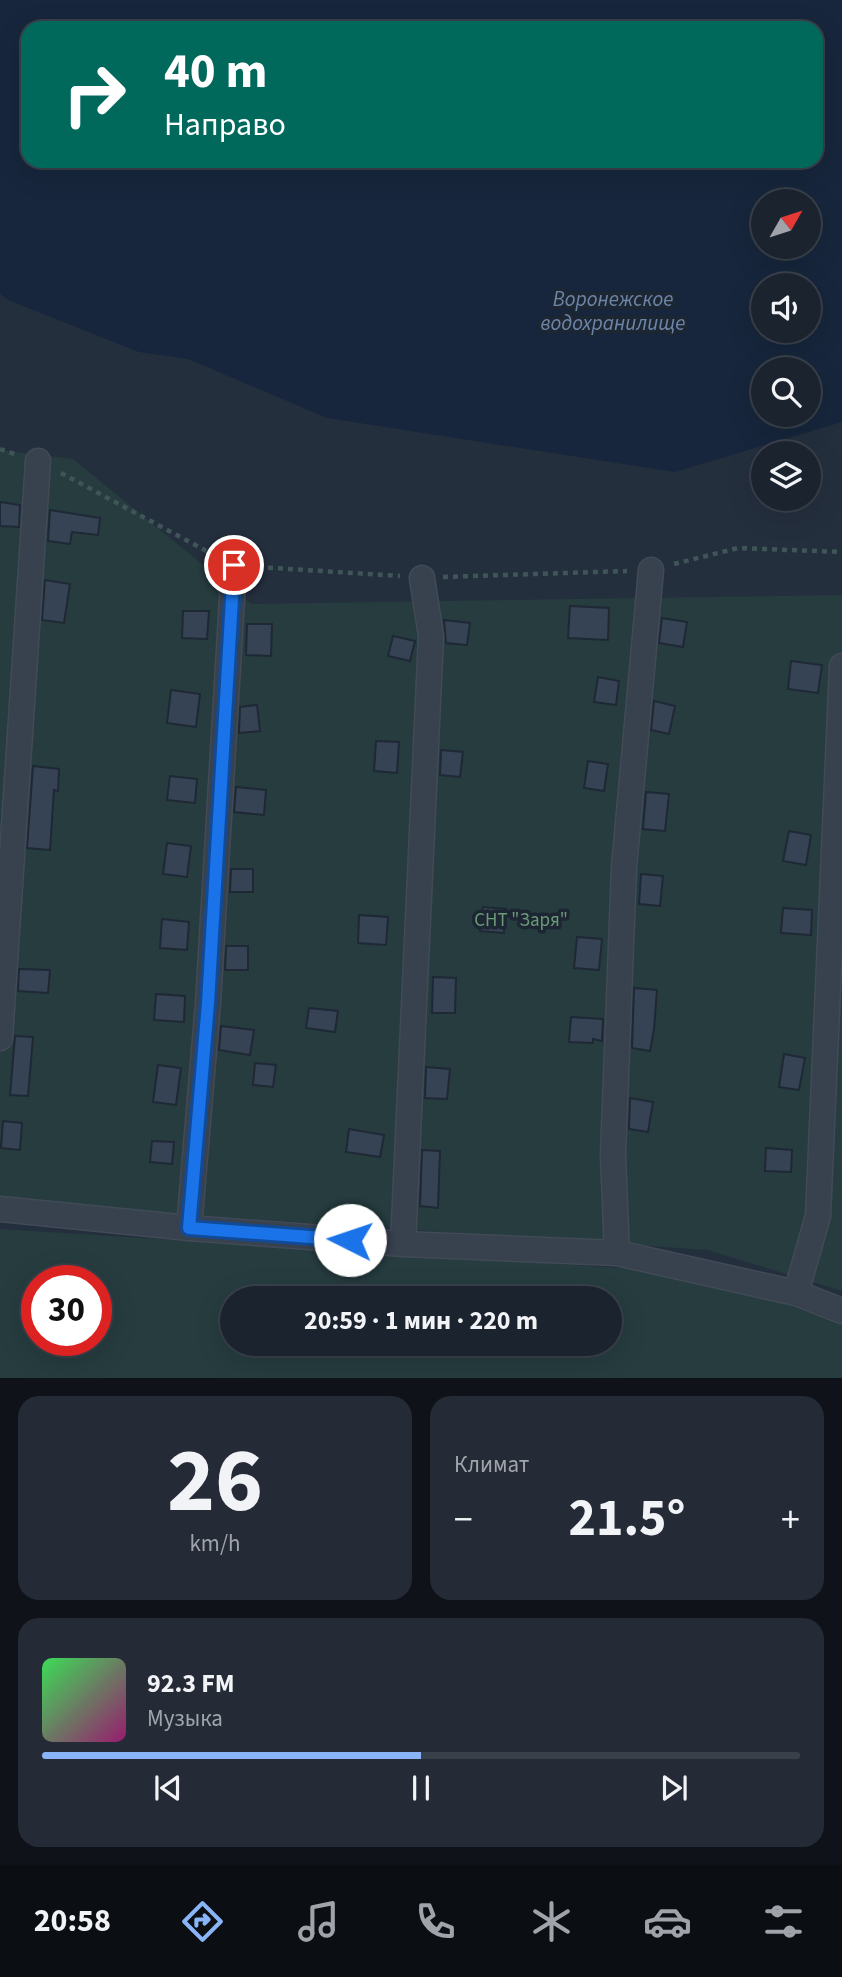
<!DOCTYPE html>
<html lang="ru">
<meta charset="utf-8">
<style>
body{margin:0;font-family:"Source Sans 3",sans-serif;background:#242b36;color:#f1f3f6;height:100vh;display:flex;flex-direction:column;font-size:26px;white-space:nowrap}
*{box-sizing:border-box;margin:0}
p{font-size:23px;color:#a0a4aa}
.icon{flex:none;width:38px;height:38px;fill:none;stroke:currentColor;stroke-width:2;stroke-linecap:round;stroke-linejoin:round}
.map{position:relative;height:1378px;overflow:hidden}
.details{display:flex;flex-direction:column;gap:18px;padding:18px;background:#0f1319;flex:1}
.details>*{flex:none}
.hud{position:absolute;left:21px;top:21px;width:802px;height:147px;border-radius:21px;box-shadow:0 7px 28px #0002,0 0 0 2px #39404a;background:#00695c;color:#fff;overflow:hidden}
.needle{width:46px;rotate:51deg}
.controls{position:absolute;left:751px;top:189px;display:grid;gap:14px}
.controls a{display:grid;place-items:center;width:70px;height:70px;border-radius:50%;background:#1b232e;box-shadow:0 7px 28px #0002,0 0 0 2px #39404a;font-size:35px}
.speed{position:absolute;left:21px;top:1265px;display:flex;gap:14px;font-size:35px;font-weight:700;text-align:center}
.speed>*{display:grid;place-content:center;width:91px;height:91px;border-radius:50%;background:#1b232e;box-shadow:0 7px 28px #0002,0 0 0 2px #39404a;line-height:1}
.speed .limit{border:10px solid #d22;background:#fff;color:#111}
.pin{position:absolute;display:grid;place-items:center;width:60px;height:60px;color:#fff;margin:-30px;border:4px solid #fff;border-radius:50%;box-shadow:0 2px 7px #0007}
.me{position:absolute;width:77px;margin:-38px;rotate:274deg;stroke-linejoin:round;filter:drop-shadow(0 0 5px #0008)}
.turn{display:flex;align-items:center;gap:24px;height:147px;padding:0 28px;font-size:32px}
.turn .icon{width:91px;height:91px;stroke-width:2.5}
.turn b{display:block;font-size:49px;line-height:60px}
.big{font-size:52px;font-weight:700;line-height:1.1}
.details .widget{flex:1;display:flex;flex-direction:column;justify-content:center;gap:10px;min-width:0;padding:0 24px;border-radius:21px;background:#242b36}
.details .dial{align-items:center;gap:0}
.dial b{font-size:91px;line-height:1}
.song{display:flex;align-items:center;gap:21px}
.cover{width:84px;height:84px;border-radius:10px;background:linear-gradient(135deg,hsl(130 70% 55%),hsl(320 70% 35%))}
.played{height:7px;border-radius:4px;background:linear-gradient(90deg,#8ab4f8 50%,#39404a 50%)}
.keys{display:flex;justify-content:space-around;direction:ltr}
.heat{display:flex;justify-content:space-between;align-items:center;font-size:38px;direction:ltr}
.details .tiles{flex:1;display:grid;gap:18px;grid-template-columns:1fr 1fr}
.widget:last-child{grid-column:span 2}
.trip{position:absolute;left:220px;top:1286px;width:402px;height:70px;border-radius:35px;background:#1b232e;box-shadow:0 7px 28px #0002,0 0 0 2px #39404a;font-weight:700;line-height:70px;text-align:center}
.menu{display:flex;height:112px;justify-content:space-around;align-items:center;background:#0b0e12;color:#a0a4aa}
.menu .icon{width:49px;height:49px}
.menu .selected{color:#8ab4f8}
.menu b{font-size:32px;color:#f1f3f6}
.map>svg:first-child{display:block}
.green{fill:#263c3f;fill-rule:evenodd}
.water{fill:#17263c;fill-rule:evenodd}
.building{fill:#364354;stroke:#1f2835;stroke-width:2}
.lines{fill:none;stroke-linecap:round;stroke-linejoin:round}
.minor-casing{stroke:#414a57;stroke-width:27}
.path{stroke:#3f5557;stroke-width:4.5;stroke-dasharray:5 5;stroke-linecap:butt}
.minor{stroke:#38414e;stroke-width:24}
.route-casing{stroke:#114b97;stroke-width:18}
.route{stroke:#1a73e8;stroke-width:12}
.labels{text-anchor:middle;stroke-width:7;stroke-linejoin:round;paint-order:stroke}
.park-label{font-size:19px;fill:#6b9a76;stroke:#1d2633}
.water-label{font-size:21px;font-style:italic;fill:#6d86a8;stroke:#1d2633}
</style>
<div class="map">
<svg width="842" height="1379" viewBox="0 0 842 1379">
<rect width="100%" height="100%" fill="#242f3e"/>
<g class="green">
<path d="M0 450 73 459 251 604 842 595V1291L708 1250 0 1202Z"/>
<path d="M0 1229 701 1273 842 1324V1378H0ZM37 1281H96V1340H37ZM233 1298H611V1344H233Z"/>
</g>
<path class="water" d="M0 0H842V422L675 472 327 418 188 359 139 352 8 300 0 294ZM28 28H816V161H28ZM763 201H808V247H763ZM763 285H808V331H763ZM763 369H808V415H763Z"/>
<g class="building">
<path d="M0 502 20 505 19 527 0 526Z"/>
<path d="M50 510 100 518 98 535 72 532 70 544 48 541Z"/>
<path d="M45 580 70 584 64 623 42 620Z"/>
<path d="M570 606 609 608 608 640 568 638Z"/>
<path d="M183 611H209L207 639 182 638Z"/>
<path d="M662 618 687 622 683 647 659 643Z"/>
<path d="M444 620 470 623 467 645 446 643Z"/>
<path d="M247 624H272L271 656 246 655Z"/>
<path d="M393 636 415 641 410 661 388 656Z"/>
<path d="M791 661 822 665 818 693 788 689Z"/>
<path d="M598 677 619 681 616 705 594 702Z"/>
<path d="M171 690 200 694 196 727 167 723Z"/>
<path d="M654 701 675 706 669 734 651 730Z"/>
<path d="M257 705 260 731 239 733 240 707Z"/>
<path d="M376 741 399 742 397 773 374 771Z"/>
<path d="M441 750 463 752 460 777 440 775Z"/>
<path d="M588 761 608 764 604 791 584 788Z"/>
<path d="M33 766 59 769 58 791 54 790 50 850 27 848Z"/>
<path d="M170 776 197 779 195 803 167 800Z"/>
<path d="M236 787 266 790 264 815 234 812Z"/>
<path d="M646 792 669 794 665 831 643 829Z"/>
<path d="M789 831 811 835 806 865 783 861Z"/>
<path d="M167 843 191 846 187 877 163 874Z"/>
<path d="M231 869H253V892H230Z"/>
<path d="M641 874 663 876 660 906 639 904Z"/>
<path d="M483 907 506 909 504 933 480 931Z"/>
<path d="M783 908 812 910 811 935 781 933Z"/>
<path d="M359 915 388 917 386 945 358 943Z"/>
<path d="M162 919 189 922 187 950 160 948Z"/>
<path d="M577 937 602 939 599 970 574 968Z"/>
<path d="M226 946H248V970H225Z"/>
<path d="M19 969 50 970 48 993 18 991Z"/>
<path d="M433 977 456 978 455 1013H432Z"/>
<path d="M634 988 657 990 654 1029 650 1051 632 1048Z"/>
<path d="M156 994 185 996 184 1022 154 1020Z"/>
<path d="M309 1008 338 1011 335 1032 306 1028Z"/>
<path d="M571 1017 603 1019 602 1041 593 1039V1043L569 1042Z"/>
<path d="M221 1026 254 1030 250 1055 219 1050Z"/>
<path d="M15 1036 33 1037 28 1096 10 1095Z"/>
<path d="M784 1054 805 1058 799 1090 779 1087Z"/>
<path d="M255 1063 276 1065 273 1087 253 1085Z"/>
<path d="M158 1065 181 1068 176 1105 153 1102Z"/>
<path d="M426 1067 450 1069 447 1099 425 1098Z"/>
<path d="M630 1098 653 1102 648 1132 629 1129Z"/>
<path d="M3 1121 22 1123 20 1150 1 1148Z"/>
<path d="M349 1129 384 1135 380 1157 346 1152Z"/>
<path d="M152 1141 174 1142 172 1164 150 1162Z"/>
<path d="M766 1148 792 1150 791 1172 765 1171Z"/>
<path d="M422 1150 440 1151 438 1208 420 1206Z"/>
</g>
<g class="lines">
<defs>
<g id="minor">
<path d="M0 1038 38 461"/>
<path d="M0 1209 189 1228 403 1244 617 1253 796 1293 842 1311"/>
<path d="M189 1228 208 1003 234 565"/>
<path d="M403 1244 431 636 422 578"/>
<path d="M617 1253 613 1155 624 867 651 570"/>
<path d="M796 1293 818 1216 842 666"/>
</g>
</defs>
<use href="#minor" class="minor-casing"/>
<g class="path">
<path d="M0 449 17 455"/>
<path d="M61 473 214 555"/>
<path d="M674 564 738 548 842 552"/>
<path d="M258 567 400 576"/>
<path d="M443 577 627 571"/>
</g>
<use href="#minor" class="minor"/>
</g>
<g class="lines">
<defs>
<path id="route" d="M234 565 208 1003 189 1228 350 1240"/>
</defs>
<use href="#route" class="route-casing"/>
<use href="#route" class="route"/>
</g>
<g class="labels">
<g class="park-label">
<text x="521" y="926">СНТ "Заря"</text>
</g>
<g class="water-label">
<text x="613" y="306">Воронежское<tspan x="613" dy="24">водохранилище</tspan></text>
</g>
</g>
</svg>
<div class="controls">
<a><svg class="needle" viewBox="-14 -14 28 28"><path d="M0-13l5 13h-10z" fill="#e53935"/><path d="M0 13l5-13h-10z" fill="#a0a4aa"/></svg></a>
<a><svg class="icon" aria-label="sound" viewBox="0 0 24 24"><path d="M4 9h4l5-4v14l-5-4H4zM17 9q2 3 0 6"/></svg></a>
<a><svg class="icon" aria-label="search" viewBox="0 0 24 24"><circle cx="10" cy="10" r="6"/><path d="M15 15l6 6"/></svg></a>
<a><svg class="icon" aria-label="layers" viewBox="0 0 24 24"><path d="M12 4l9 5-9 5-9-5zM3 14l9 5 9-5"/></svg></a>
</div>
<div class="speed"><div class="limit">30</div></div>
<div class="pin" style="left:234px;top:565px;background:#d93025"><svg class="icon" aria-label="arrive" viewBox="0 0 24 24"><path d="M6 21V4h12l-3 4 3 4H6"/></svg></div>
<svg class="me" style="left:350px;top:1240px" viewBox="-20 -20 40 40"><circle r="19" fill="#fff"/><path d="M0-13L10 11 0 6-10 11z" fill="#1a73e8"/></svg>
<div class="trip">20:59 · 1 мин · 220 m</div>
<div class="hud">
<div class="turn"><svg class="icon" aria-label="right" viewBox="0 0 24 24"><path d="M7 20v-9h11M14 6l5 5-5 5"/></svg><div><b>40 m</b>Направо</div></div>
</div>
</div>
<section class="details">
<div class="tiles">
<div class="widget dial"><b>26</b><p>km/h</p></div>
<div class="widget"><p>Климат</p>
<div class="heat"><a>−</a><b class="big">21.5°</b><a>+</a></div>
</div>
<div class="widget">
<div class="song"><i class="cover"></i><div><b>92.3 FM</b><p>Музыка</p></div></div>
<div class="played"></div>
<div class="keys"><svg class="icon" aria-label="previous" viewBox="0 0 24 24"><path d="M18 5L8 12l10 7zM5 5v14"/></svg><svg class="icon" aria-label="pause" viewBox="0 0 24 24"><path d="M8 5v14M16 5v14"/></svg><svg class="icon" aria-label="next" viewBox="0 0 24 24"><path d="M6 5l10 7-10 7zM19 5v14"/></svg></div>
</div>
</div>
</section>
<nav class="menu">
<b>20:58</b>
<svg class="icon selected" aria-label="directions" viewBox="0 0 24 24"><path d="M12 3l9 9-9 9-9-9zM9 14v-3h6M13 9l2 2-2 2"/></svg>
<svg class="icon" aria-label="music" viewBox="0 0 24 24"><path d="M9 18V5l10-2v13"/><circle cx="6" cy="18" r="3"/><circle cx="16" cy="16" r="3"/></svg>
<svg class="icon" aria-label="phone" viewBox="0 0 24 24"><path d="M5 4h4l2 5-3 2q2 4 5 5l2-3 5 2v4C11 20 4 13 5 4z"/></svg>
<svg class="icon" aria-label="climate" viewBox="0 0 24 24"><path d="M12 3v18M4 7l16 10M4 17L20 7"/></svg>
<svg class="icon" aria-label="car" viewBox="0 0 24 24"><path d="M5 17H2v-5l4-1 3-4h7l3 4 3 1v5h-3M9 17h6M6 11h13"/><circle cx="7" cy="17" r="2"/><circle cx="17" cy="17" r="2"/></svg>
<svg class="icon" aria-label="filters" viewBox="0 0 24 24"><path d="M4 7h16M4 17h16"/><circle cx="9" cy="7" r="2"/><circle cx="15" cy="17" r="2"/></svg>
</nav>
